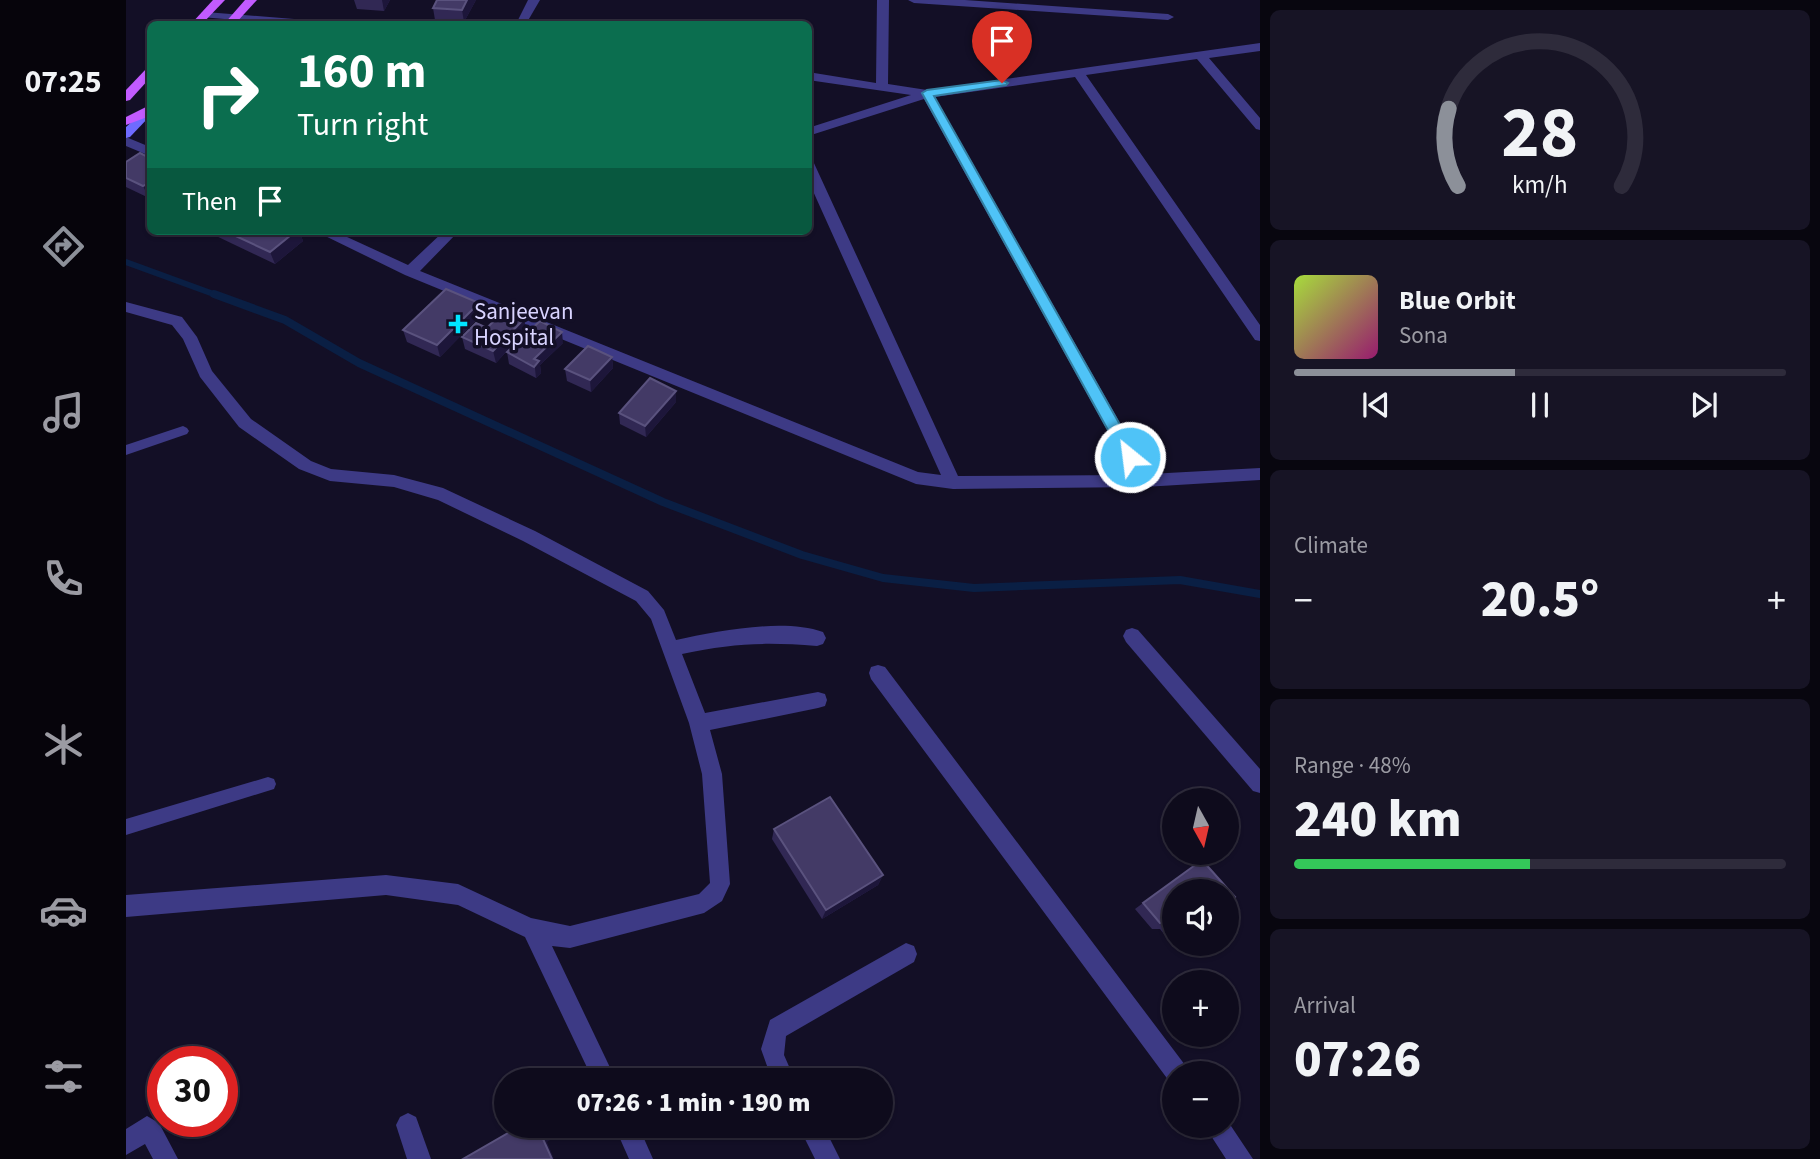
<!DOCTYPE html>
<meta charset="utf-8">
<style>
body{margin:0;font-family:"Source Sans 3",sans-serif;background:#171425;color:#f1f3f6;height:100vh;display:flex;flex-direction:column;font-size:26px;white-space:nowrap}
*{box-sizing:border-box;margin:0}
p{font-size:23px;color:#9b9ba3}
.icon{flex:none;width:38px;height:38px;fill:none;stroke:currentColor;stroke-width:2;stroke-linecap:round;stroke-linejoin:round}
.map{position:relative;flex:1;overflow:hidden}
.details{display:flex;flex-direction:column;gap:10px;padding:10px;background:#08060f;width:560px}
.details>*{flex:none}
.top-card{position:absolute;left:21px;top:21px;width:665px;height:214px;border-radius:10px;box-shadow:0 2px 5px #0004,0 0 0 2px #2e2b3b;background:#0b6e4f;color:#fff;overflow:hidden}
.needle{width:46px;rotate:172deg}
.controls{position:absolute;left:1036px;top:788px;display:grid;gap:14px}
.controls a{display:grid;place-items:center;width:77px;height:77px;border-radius:50%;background:#0e0b1c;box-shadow:0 2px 5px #0004,0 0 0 2px #2e2b3b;font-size:35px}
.speed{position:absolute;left:21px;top:1046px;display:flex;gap:14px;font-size:35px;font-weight:700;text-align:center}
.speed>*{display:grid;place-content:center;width:91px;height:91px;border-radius:50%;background:#0e0b1c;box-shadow:0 2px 5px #0004,0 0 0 2px #2e2b3b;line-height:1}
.speed .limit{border:10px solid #d22;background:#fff;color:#111}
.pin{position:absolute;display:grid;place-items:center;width:60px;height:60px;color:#fff;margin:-72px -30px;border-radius:50% 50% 50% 0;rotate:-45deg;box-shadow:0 0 7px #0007}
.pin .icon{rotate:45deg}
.me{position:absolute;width:77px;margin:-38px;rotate:331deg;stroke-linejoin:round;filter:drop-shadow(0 0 5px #0008)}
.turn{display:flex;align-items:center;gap:24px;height:147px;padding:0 35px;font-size:32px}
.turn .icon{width:91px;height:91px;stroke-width:2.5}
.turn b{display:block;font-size:49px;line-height:60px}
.then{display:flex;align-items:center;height:66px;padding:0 35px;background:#0003;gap:14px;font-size:26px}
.big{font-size:52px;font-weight:800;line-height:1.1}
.details .tile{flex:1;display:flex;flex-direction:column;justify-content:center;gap:10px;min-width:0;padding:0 24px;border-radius:10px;background:#171425}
.details .dial{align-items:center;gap:0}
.dial svg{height:182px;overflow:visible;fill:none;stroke:#2e2b3b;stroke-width:7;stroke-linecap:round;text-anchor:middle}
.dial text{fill:#f1f3f6;stroke:none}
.song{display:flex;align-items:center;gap:21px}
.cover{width:84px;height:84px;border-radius:10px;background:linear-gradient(135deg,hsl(80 70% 55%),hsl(320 70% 35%))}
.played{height:7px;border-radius:4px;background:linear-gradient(90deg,#8c9099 45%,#2e2b3b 45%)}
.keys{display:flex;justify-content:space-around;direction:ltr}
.heat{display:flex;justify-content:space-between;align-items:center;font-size:38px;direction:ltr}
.charge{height:10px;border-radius:5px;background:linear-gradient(90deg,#34c759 48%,#2e2b3b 0)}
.trip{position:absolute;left:368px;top:1068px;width:399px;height:70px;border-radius:35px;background:#0e0b1c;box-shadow:0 2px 5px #0004,0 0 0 2px #2e2b3b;font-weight:800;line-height:70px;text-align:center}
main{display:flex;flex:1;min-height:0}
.dock{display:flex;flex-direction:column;width:126px;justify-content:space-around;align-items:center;background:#06040b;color:#9b9ba3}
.dock .icon{width:49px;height:49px}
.dock .active{color:#8c9099}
.dock b{font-size:32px;color:#f1f3f6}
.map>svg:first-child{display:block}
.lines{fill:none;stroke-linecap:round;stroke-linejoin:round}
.stream-far1{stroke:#0a1f44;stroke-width:6}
.stream{stroke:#0a1f44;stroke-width:8}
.lane{fill:#3d3a85;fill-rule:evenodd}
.street{fill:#3d3a85;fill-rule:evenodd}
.secondary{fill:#6f6bff;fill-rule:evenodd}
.primary{fill:#c25bff;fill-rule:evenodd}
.wall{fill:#312854}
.shaded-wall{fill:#1d163a}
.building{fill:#433a66;stroke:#5a527e;stroke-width:2}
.route{fill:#4fc3f7;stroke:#337fa1;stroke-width:2}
.poi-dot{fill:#00e5ff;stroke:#130f26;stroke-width:2.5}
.labels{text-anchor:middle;stroke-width:7;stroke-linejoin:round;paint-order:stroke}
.poi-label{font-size:23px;fill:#d9d4ff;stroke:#130f26;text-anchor:start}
</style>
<main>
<nav class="dock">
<b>07:25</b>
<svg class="icon active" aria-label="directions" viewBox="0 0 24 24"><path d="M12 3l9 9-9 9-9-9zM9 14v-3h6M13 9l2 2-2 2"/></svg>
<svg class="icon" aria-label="music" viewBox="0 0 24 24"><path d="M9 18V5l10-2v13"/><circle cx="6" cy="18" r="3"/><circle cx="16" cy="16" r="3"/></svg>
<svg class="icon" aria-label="phone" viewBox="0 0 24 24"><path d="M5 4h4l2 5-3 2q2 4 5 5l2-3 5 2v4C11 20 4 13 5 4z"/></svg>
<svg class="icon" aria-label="climate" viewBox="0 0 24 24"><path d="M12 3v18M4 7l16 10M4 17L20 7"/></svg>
<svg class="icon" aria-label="car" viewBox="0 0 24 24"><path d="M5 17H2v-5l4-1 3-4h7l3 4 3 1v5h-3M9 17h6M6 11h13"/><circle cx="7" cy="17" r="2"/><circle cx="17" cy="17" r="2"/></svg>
<svg class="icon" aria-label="filters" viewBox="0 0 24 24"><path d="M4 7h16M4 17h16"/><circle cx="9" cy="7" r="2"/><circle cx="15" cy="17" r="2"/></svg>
</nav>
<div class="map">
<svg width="1134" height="1159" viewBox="0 0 1134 1159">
<rect width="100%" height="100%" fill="#130f26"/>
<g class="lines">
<path class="stream-far1" d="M0 262 93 296"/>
<path class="stream" d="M88 294 159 320 233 363 537 502 676 555 757 578 848 588 1054 580 1134 594"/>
<g class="lane">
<path d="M57 426 61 428 63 431 61 434 0 455V445Z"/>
<path d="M142 777 148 779 150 784 148 789 0 835V819Z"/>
</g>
<g class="street">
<path d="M402 0H414L400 24H390Z"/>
<path d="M751 0H763L762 84 801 90 1134 43V51L1083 58 1134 118V130L1130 129 1071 59 960 75 1134 325V341L1129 340 949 77 809 97 1023 474 1134 468V480L1018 487 827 489 790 484 279 275 189 231H208L282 265 318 231H333L294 271 792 472 815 475 682 180V160L687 161 832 476 1006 475 798 99 682 136V128L785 95 682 80V72L750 83Z"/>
<path d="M782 0H839L1042 14 1048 17 1042 20 788 3Z"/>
<path d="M79 12 193 21 199 24H156L75 17V13Z"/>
<path d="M0 137 24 147V156L0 146Z"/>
<path d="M0 302 56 317 71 337 86 371 125 419 185 461 205 469 268 475 317 488 409 531 522 591 538 610 550 640C592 631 657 618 697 632L700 638 697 644 691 646C640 642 606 643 556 654L579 713 692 692 699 694 701 700 699 706 692 708 584 730 596 774 604 884 596 901 578 913 444 948 426 946 490 1080H467L399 937 332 905 260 895 0 917V895L260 875 332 884 405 918 444 926 573 894 584 883 576 774 563 723 525 619 510 601 397 541 312 500 268 487 204 481 173 469 113 427 74 377 57 339 46 325 0 312Z"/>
<path d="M1006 628 1012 630 1134 769V793L1127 791 1000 642 997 636 1000 630Z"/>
<path d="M752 665 759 667 1059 1065 1062 1073H1048V1083L1043 1081 745 679 743 673 745 667Z"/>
<path d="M780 943 788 946 791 954 788 962 660 1036 658 1055 669 1080H646L635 1049 644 1020Z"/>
<path d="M282 1113 290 1117 305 1159H281L270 1125 274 1117Z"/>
<path d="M21 1116 33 1123 52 1159H27L19 1144 0 1155V1129Z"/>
<path d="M1101 1120 1127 1159H1100L1078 1125H1101Z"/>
<path d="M488 1125H512L527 1159H503Z"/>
<path d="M672 1125H697L714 1159H689Z"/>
</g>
<path class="secondary" d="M20 109 24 110V116L4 137 0 138V127Z"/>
<g class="primary">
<path d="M87 0H99L76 24H65Z"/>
<path d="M119 0H131L109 24H98Z"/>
<path d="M20 69H24V78L4 100 0 101V90Z"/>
<path d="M24 105V116L0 125V117Z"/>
</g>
</g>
<g class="wall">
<path d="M228 0H264L258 11 231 9Z"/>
<path d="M350 0 338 22 309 20 307 8Z"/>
<path d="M24 158 23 198 0 187V162Z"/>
<path d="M84 231H173L177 241 149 264 86 234Z"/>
<path d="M353 303 355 315 314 357 281 342 277 330Z"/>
<path d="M398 319 400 330 370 363 339 349 336 337 361 328Z"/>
<path d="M437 343 414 365 415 373 410 378 383 364 381 352Z"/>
<path d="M486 357 487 368 465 392 441 381 439 369Z"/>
<path d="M550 402 520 437 494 424 493 413Z"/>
<path d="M648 829 757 875 752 885 696 919 646 839Z"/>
<path d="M1048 891V943L1046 944 1034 929H1026L1009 909 1017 903Z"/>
</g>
<g class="shaded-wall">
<path d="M256 0H264L258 11Z"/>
<path d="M341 0H350L338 22 336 10Z"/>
<path d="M24 182V198H23L17 186Z"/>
<path d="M170 231H173L177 241 149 264 144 252Z"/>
<path d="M353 303 355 315 314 357 311 345Z"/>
<path d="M398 319 400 330 370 363 367 351Z"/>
<path d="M436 332 437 343 414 365 415 373 410 378 408 359Z"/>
<path d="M486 357 487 368 465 392 464 380Z"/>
<path d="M550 391V402L520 437 519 426Z"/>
<path d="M757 875 752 885 696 919 700 910Z"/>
<path d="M419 1125H421L427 1138 421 1142 428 1159H426L417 1139Z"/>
</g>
<g class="building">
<path d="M311 0H341L336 10 307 8Z"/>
<path d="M14 153 24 158V182L17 186 0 178V162Z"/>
<path d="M99 231H170L144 252Z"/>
<path d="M320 289 353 303 311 345 277 330Z"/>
<path d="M378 310 398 319 367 351 336 337 350 323 361 328Z"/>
<path d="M414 321 436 332 408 359 413 361 408 367 381 352Z"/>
<path d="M462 346 486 357 464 380 439 369Z"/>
<path d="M524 378 550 391 519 426 493 413Z"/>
<path d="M704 797 757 875 700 910 648 829Z"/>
<path d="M1076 860 1109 897 1101 904V891H1048V931L1042 923H1034L1017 903Z"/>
<path d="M396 1125H419L423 1135 417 1139 426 1159H337Z"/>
</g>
<path class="route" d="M876 80 882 83 880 85 808 96 1010 453 1012 457 1010 461H999L796 93 801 90Z"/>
<path class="poi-dot" d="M328.5 313.5h7v7h7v7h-7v7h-7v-7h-7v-7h7z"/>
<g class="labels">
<g class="poi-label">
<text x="348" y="319">Sanjeevan<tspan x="348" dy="26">Hospital</tspan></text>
</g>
</g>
</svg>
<div class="controls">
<a><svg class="needle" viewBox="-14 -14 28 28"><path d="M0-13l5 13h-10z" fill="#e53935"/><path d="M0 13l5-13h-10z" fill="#9b9ba3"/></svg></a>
<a><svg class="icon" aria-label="sound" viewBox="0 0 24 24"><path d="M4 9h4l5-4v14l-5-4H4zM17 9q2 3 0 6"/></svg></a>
<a>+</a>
<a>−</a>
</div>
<div class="speed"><div class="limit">30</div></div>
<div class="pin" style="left:876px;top:83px;background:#d93025"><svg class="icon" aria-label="arrive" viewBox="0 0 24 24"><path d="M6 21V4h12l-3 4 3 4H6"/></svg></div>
<svg class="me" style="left:1004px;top:457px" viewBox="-20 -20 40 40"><circle r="17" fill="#4fc3f7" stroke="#fff" stroke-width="3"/><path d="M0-11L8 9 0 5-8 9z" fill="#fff"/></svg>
<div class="trip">07:26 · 1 min · 190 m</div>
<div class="top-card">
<div class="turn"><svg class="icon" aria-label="right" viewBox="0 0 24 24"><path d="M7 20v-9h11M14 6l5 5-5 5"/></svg><div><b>160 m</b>Turn right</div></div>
<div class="then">Then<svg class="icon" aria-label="arrive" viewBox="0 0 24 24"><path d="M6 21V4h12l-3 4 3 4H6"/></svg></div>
</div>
</div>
<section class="details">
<div class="tile dial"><svg viewBox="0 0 100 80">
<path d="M14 69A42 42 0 1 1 86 69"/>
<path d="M14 69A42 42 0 0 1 10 35" stroke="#8c9099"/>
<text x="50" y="56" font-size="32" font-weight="700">28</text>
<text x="50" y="72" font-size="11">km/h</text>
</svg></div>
<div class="tile">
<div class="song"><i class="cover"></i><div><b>Blue Orbit</b><p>Sona</p></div></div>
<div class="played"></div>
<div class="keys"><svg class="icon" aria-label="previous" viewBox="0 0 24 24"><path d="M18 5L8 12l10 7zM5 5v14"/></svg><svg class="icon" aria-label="pause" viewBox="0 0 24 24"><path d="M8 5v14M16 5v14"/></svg><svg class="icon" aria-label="next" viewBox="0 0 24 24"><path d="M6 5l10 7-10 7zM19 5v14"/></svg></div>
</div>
<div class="tile"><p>Climate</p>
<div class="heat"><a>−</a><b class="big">20.5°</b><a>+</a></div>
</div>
<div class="tile"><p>Range · 48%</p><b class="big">240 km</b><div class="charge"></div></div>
<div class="tile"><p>Arrival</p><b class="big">07:26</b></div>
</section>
</main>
